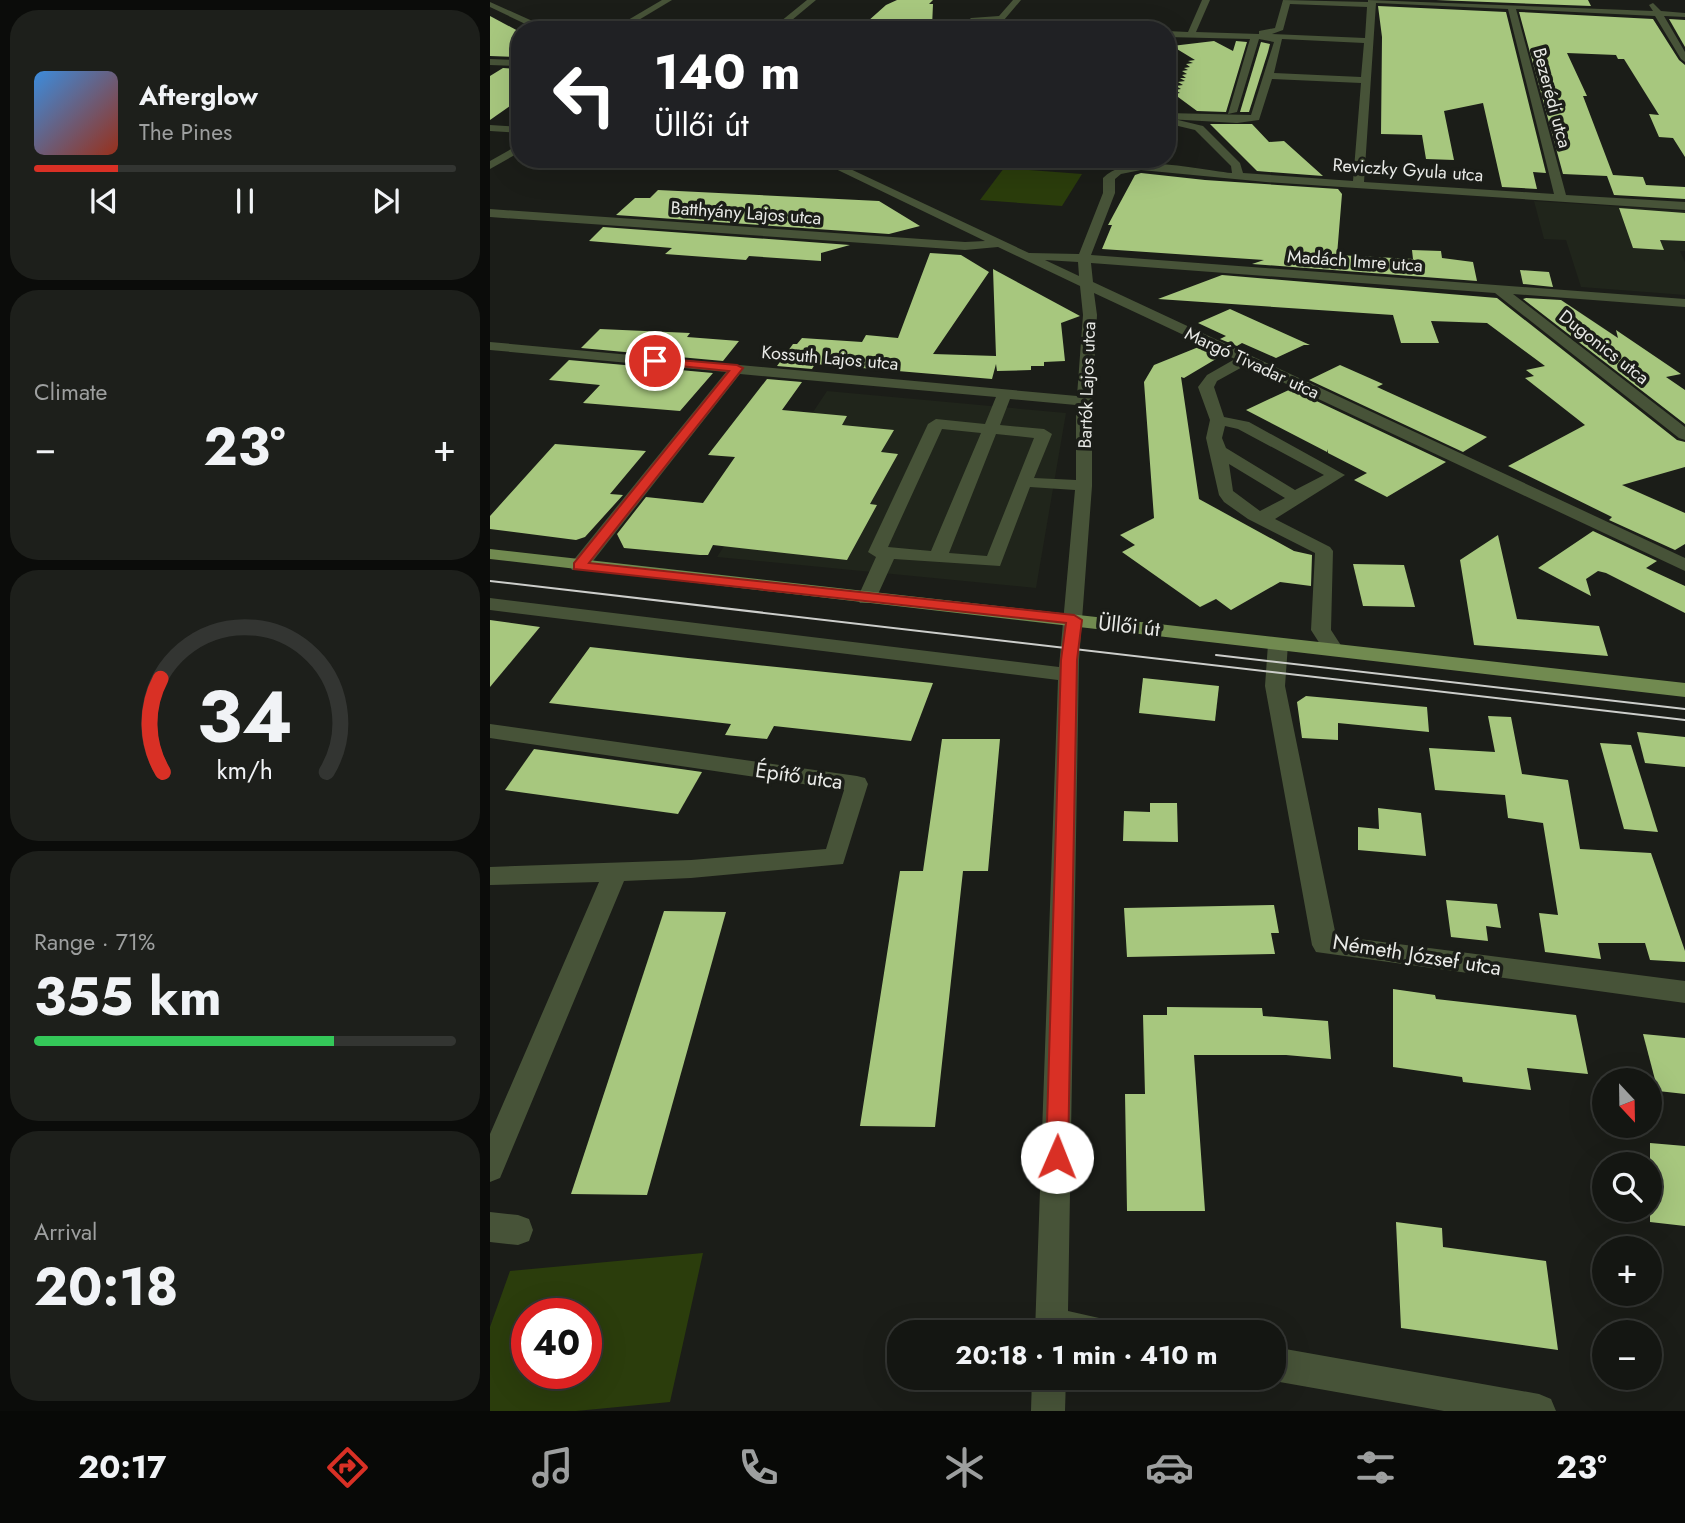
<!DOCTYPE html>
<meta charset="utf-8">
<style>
body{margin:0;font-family:Jost,sans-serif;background:#1d1f1b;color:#f1f3f6;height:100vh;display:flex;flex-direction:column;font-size:26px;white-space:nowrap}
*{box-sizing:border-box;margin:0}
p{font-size:23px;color:#9d9f9f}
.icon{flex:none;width:38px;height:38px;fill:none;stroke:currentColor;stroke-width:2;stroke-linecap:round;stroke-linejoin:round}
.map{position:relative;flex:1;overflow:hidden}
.details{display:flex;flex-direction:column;gap:10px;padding:10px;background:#0b0c0a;width:490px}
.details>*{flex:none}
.top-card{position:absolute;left:21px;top:21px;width:665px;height:147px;border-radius:28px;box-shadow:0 7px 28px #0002,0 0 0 2px #333532;background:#202124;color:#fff;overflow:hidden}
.needle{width:46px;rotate:158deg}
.buttons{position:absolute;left:1102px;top:1068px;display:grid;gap:14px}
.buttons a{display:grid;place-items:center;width:70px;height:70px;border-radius:50%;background:#141612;box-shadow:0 7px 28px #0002,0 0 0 2px #333532;font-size:35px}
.speed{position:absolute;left:21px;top:1298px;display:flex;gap:14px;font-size:35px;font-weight:700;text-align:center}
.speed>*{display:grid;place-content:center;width:91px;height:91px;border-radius:50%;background:#141612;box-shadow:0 7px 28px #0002,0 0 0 2px #333532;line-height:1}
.speed .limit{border:10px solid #d22;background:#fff;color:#111}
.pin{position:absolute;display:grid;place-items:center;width:60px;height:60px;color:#fff;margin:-30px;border:4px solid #fff;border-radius:50%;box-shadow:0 2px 7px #0007}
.me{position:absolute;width:77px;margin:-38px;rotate:1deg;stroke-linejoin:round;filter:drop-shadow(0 0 5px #0008)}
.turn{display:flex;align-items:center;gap:24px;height:147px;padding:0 28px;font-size:32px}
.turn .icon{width:91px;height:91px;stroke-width:2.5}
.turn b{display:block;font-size:49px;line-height:60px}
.big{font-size:52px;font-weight:700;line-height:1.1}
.details .card{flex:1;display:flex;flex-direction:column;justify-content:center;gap:10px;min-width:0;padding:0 24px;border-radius:28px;background:#1d1f1b}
.details .dial{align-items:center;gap:0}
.dial svg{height:182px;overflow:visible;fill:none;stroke:#333532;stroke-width:7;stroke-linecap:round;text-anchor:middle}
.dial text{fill:#f1f3f6;stroke:none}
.song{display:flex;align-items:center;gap:21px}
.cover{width:84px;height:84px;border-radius:10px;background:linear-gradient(135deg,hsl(210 70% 55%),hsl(10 70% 35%))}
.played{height:7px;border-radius:4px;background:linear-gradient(90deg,#d93025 20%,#333532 20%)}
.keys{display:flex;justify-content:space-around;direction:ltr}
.heat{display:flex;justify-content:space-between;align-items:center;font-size:38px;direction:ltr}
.charge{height:10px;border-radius:5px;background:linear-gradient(90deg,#34c759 71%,#333532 0)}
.trip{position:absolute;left:397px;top:1320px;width:399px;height:70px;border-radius:28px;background:#141612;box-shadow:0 7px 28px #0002,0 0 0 2px #333532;font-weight:700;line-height:70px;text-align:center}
.tab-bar{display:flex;height:112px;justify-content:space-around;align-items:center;background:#080907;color:#9d9f9f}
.tab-bar .icon{width:49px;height:49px}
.tab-bar .current{color:#d93025}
.tab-bar b{font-size:32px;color:#f1f3f6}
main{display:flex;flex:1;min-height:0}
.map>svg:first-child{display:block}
.built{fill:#20251b}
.green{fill:#2b3d0c;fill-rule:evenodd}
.building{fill:#a7c77e}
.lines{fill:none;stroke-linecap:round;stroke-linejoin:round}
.minor{fill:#475338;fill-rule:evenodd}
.major{fill:#718a50;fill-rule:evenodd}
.tram{stroke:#cdcecb;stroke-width:2}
.route{fill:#d93025;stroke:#8d1f18;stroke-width:2}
.labels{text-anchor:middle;stroke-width:7;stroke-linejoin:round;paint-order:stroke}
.far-street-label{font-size:18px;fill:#e9eae7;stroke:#1b1d18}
.street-label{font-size:21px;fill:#e9eae7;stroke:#1b1d18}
</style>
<main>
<section class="details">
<div class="card">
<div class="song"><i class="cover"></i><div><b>Afterglow</b><p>The Pines</p></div></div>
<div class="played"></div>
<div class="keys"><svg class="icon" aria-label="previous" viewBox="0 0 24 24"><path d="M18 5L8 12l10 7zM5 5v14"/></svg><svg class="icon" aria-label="pause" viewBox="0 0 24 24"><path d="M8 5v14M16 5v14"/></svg><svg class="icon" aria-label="next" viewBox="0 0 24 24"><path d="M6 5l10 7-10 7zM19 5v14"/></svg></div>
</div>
<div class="card"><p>Climate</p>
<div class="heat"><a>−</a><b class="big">23°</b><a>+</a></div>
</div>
<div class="card dial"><svg viewBox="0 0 100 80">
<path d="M14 69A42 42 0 1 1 86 69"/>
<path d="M14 69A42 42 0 0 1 13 28" stroke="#d93025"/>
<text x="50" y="56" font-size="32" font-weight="700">34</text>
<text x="50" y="72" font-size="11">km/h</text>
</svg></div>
<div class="card"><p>Range · 71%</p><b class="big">355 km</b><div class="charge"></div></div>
<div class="card"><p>Arrival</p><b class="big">20:18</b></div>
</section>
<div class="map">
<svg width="1195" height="1411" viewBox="0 0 1195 1411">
<rect width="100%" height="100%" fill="#1b1d18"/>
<g class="built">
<path d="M1044 201 1195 211V251H1190L1195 262V295L1091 287 1076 240 1054 239Z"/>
<path d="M337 391 576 413 546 588 227 557Z"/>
</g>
<g class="green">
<path d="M514 168 592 174 572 206 490 200Z"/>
<path d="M213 1253 180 1402 86 1411H0V1327L20 1271ZM37 1314H96V1374H37Z"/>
</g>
<g class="building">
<path d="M407 0H443L439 4H443L442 27 437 30H368L396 5Z"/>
<path d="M946 0H1098L1101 6Z"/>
<path d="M888 6 1016 12 1056 173 1043 172 1047 189 1012 187 993 103 954 111 964 160 936 159 932 135 891 134 892 37Z"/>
<path d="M1029 12 1163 19 1189 60 1195 65V157L1183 138 1169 137 1159 114 1169 115 1134 59H1128L1126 55 1077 53 1097 96H1093L1123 175 1153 177 1156 185 1195 187V199L1124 195 1117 176 1073 174Z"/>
<path d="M0 16 30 32V57L0 56Z"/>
<path d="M1179 19 1195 20V47Z"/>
<path d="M724 41 743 51 746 41 757 42 736 112 707 111 684 94 690 93 685 90 691 89 686 86 693 85 688 82 695 81 690 78H696L692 75 697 74 692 71 698 70 694 68 700 67 696 64 703 63 698 61 705 60 682 46Z"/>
<path d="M771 42 780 44 778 52 759 112H750Z"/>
<path d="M13 68 30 69V99L0 120V76Z"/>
<path d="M720 124H762L779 142 794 141 833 176 767 171Z"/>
<path d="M651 173 715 180 848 189 852 194 847 255 923 259 922 250 951 251 952 258 983 262 987 281 762 264 774 260 612 249 622 225H618L645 175Z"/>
<path d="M168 190 389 201 430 226 399 234 126 215 145 198H160Z"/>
<path d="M1129 208 1195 213V241L1170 240 1174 250 1143 248Z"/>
<path d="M113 227 360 245 331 253V261L259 256 256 260 175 254 182 248 99 241Z"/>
<path d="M440 253 471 255 499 272 443 354 506 356 503 269 590 316 571 323 575 361 554 362V366H541V370L507 371 506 364 502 379 325 364 322 369 287 366 303 344H307L312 338 372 342 376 335 408 338Z"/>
<path d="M1030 270 1059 272 1063 287 1033 284Z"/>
<path d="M732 275 1007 298 1187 440 1195 442V467L1132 485 1195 513V544L1185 550 1119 520 1122 517 1018 466 1095 425 1035 378 1044 376 1036 370 1055 366 997 323 941 321 949 343H911L903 315 668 299Z"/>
<path d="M1036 298 1071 300 1128 338 1126 330 1191 374 1176 377 1195 390V424L1033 299Z"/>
<path d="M740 309 820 345H814L786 358 752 343 747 346 730 339 736 336 708 323Z"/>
<path d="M110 329 200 333 197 337 249 341 233 361 91 348Z"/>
<path d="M711 346 731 356 694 378 691 377 709 499 804 551 822 555 821 586 790 582 741 610 726 599 710 607 632 552 645 545 630 535 664 518 654 382 664 365Z"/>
<path d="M79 360 223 373 190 411 93 403 110 385 59 380Z"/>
<path d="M850 365 893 384 887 387 997 437 973 452 819 380Z"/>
<path d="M277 379 312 382 292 410 357 416 352 425 404 430 391 452 408 454 380 504 387 505 357 560 223 545 218 555H210L134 548 127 534 156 497 213 503 245 457 218 455Z"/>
<path d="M801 389 956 462 897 497 864 480 877 473 838 453 837 449V452L756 410Z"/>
<path d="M65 444 156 451 120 494 133 495 95 537 86 540 0 529V516Z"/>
<path d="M1103 531 1167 561 1156 568 1195 586V613L1116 573 1108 571 1096 579 1101 596 1048 568Z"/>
<path d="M1008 535 1027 619 1109 626 1118 656 984 645 970 560Z"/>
<path d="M863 564 914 565 925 607 873 606Z"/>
<path d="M0 620 50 627 0 687Z"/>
<path d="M100 647 198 658 443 683 421 741 284 726 277 739 235 735 241 724 59 703Z"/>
<path d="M653 678 729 686 725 721 649 713Z"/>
<path d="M816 696 937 707 939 732 848 723V740L812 738 807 702Z"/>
<path d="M998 716 1021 717 1032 774 1078 780 1090 849 1161 853 1195 951V962L1160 960 1155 943H1108L1111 959 1055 952 1049 913 1068 915 1053 823 1018 818 1015 795 945 790 939 748 1005 752Z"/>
<path d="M1147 732 1195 737V767L1155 763Z"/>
<path d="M452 739H510L498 871H473L445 1127 370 1126 410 871H433Z"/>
<path d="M1110 743 1141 745 1168 832 1134 829Z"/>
<path d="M44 749 191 769 212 772 188 814 15 790Z"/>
<path d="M660 803H687L688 842 633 841 634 811 660 812Z"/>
<path d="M888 808 931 813 936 856 868 850V827L889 829Z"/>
<path d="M956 900 1007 904 1011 928 996 926 998 941 961 937Z"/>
<path d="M784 905 789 933H781L785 954 637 957 634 908Z"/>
<path d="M174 911 236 912 157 1195 81 1194Z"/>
<path d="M903 989 945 995 946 999 1086 1015 1098 1074 1037 1068 1041 1090 973 1082 972 1077 903 1067Z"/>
<path d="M677 1007 772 1008 773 1016 838 1021 841 1059 796 1055H704L715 1211H637L635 1094H655L653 1015H677Z"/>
<path d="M1153 1034 1195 1038V1094L1168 1091Z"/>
<path d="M1160 1143 1195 1146V1226L1160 1222Z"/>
<path d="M906 1222 952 1228 953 1247 1056 1261 1068 1350 911 1328Z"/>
</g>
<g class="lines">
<g class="minor">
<path d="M172 0H182L132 30H121Z"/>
<path d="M317 0H326L290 30H280Z"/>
<path d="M523 0H531L514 20 483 22 477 30H439L471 27 481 18 509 16Z"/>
<path d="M712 0H720L706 32 769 34V31L785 28 793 0 878 2V0L1163 11 1159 5 1163 3 1171 11 1195 13V17L1174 16 1195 52V62L1191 59 1165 16 1026 9 1076 195 1195 202V210L776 182 651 170 631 174 625 179V193L601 255 1195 299V307L1023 294 1195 427V440L1189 438 1005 293 601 263 603 282 1195 558V571L756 365 727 381 724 387 734 417 759 422 855 475 785 519 840 547 843 551 841 630 854 650 851 655H837L821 630 825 553 758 519 734 502 729 495 716 438 720 420 708 387 717 375 745 359 604 293 607 315 602 401V486L589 660 578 1311 618 1320 622 1332H545L568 680 0 610V598L569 667 585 490 540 487 510 566 404 559 384 603H370L367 599 386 557 378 552 438 424 446 419 495 424 506 397 250 374 96 570H82L80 566 82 562 236 372 0 350V342L587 396 593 315 590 286 508 247 475 250 0 217V209L475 242 495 241 325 159H339L539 253 589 254 613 193V178C639 151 707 170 742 173L741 166 705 130 684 125 683 123 688 120 713 126 750 163 753 173 863 181 871 83 782 79 769 120 747 123 677 119V113L761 115 784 42 769 39 747 112 738 114 760 39 677 37V31L698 32ZM886 3 1018 9 1064 194 874 182ZM800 4 877 7 875 38 782 34 793 30ZM792 39 874 43 871 77 784 73ZM555 260 588 262 589 276ZM520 399 586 405V480L544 478 562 434 554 429 510 425ZM735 426 748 429 834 475 805 490 736 448 732 438ZM452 429 491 433 441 551 398 547ZM506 434 544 438 497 556 459 553ZM739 464 795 498 770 511 743 491Z"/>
<path d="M0 2 58 28 59 30H48L0 7Z"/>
<path d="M0 59 30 60V66L0 65Z"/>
<path d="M0 125 30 127V133L0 131Z"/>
<path d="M30 144V152L0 169V161Z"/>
<path d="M401 159H431L415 166Z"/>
<path d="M479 159H493L502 165 497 168Z"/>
<path d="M788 638 795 639 798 644 795 686 846 936 1195 981V1003L826 952 822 945 775 686 778 644 781 639Z"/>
<path d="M0 724 367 776 375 778 378 784 353 864 201 878 134 881 10 1178 0 1182V1134L109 882 0 885V867L201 860 336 849 354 790 0 738Z"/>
<path d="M0 1212 28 1215 39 1219 43 1230 39 1241 28 1245 0 1242Z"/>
<path d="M784 1347 1049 1394 1061 1399 1066 1411H954L784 1381 776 1377H784Z"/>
<path d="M542 1377H576L575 1411H541Z"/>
</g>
<path class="major" d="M0 549 1195 683V697L0 559Z"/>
<g class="tram">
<path d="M0 581 1195 720"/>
<path d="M726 655 1195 709"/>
</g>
</g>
<path class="route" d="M165 358 247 365 253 368 99 563 584 615 592 620 587 660 578 1157 575 1165 567 1168 559 1165 556 1157 571 660 576 623 84 569V563L239 371 161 363V359Z"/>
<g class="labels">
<g class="far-street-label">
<text transform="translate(1062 98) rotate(75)" y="6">Bezerédi utca</text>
<text transform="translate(918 170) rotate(4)" y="6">Reviczky Gyula utca</text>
<text transform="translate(256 213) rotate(4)" y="6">Batthyány Lajos utca</text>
<text transform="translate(865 261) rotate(4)" y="6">Madách Imre utca</text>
<text transform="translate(1114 347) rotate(38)" y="6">Dugonics utca</text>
<text transform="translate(340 358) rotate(5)" y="6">Kossuth Lajos utca</text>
<text transform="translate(762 363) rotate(25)" y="6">Margó Tivadar utca</text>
<text transform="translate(597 385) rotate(-88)" y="6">Bartók Lajos utca</text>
</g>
<g class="street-label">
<text transform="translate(639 626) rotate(6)" y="7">Üllői út</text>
<text transform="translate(309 776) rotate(8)" y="7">Építő utca</text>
<text transform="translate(927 955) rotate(9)" y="7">Németh József utca</text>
</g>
</g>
</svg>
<div class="buttons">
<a><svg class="needle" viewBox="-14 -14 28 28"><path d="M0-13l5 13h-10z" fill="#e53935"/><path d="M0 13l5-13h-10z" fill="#9d9f9f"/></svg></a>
<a><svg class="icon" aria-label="search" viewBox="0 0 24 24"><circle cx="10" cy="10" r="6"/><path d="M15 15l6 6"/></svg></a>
<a>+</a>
<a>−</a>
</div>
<div class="speed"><div class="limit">40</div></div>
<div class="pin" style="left:165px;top:361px;background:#d93025"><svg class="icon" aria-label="arrive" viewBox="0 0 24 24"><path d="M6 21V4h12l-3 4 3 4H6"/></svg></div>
<svg class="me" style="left:567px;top:1157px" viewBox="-20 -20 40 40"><circle r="19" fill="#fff"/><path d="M0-13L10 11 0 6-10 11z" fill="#d93025"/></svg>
<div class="trip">20:18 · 1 min · 410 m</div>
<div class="top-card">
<div class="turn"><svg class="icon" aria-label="left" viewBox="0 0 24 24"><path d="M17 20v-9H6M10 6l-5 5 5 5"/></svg><div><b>140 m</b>Üllői út</div></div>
</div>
</div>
</main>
<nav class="tab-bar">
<b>20:17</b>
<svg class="icon current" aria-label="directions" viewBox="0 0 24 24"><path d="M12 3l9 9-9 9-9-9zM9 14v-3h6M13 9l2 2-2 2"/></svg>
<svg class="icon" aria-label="music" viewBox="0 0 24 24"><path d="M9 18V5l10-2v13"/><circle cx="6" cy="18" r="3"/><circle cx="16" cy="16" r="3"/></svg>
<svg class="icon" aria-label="phone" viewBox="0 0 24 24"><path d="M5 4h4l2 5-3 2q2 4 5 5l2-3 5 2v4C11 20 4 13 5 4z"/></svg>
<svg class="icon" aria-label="climate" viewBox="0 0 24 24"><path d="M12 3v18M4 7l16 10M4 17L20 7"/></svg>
<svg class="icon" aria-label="car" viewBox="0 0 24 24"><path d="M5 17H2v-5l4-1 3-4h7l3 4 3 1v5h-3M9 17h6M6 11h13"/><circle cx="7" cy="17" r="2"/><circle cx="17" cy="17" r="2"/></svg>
<svg class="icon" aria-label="filters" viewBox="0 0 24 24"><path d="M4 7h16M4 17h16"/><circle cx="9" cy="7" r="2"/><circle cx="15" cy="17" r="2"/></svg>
<b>23°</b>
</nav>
